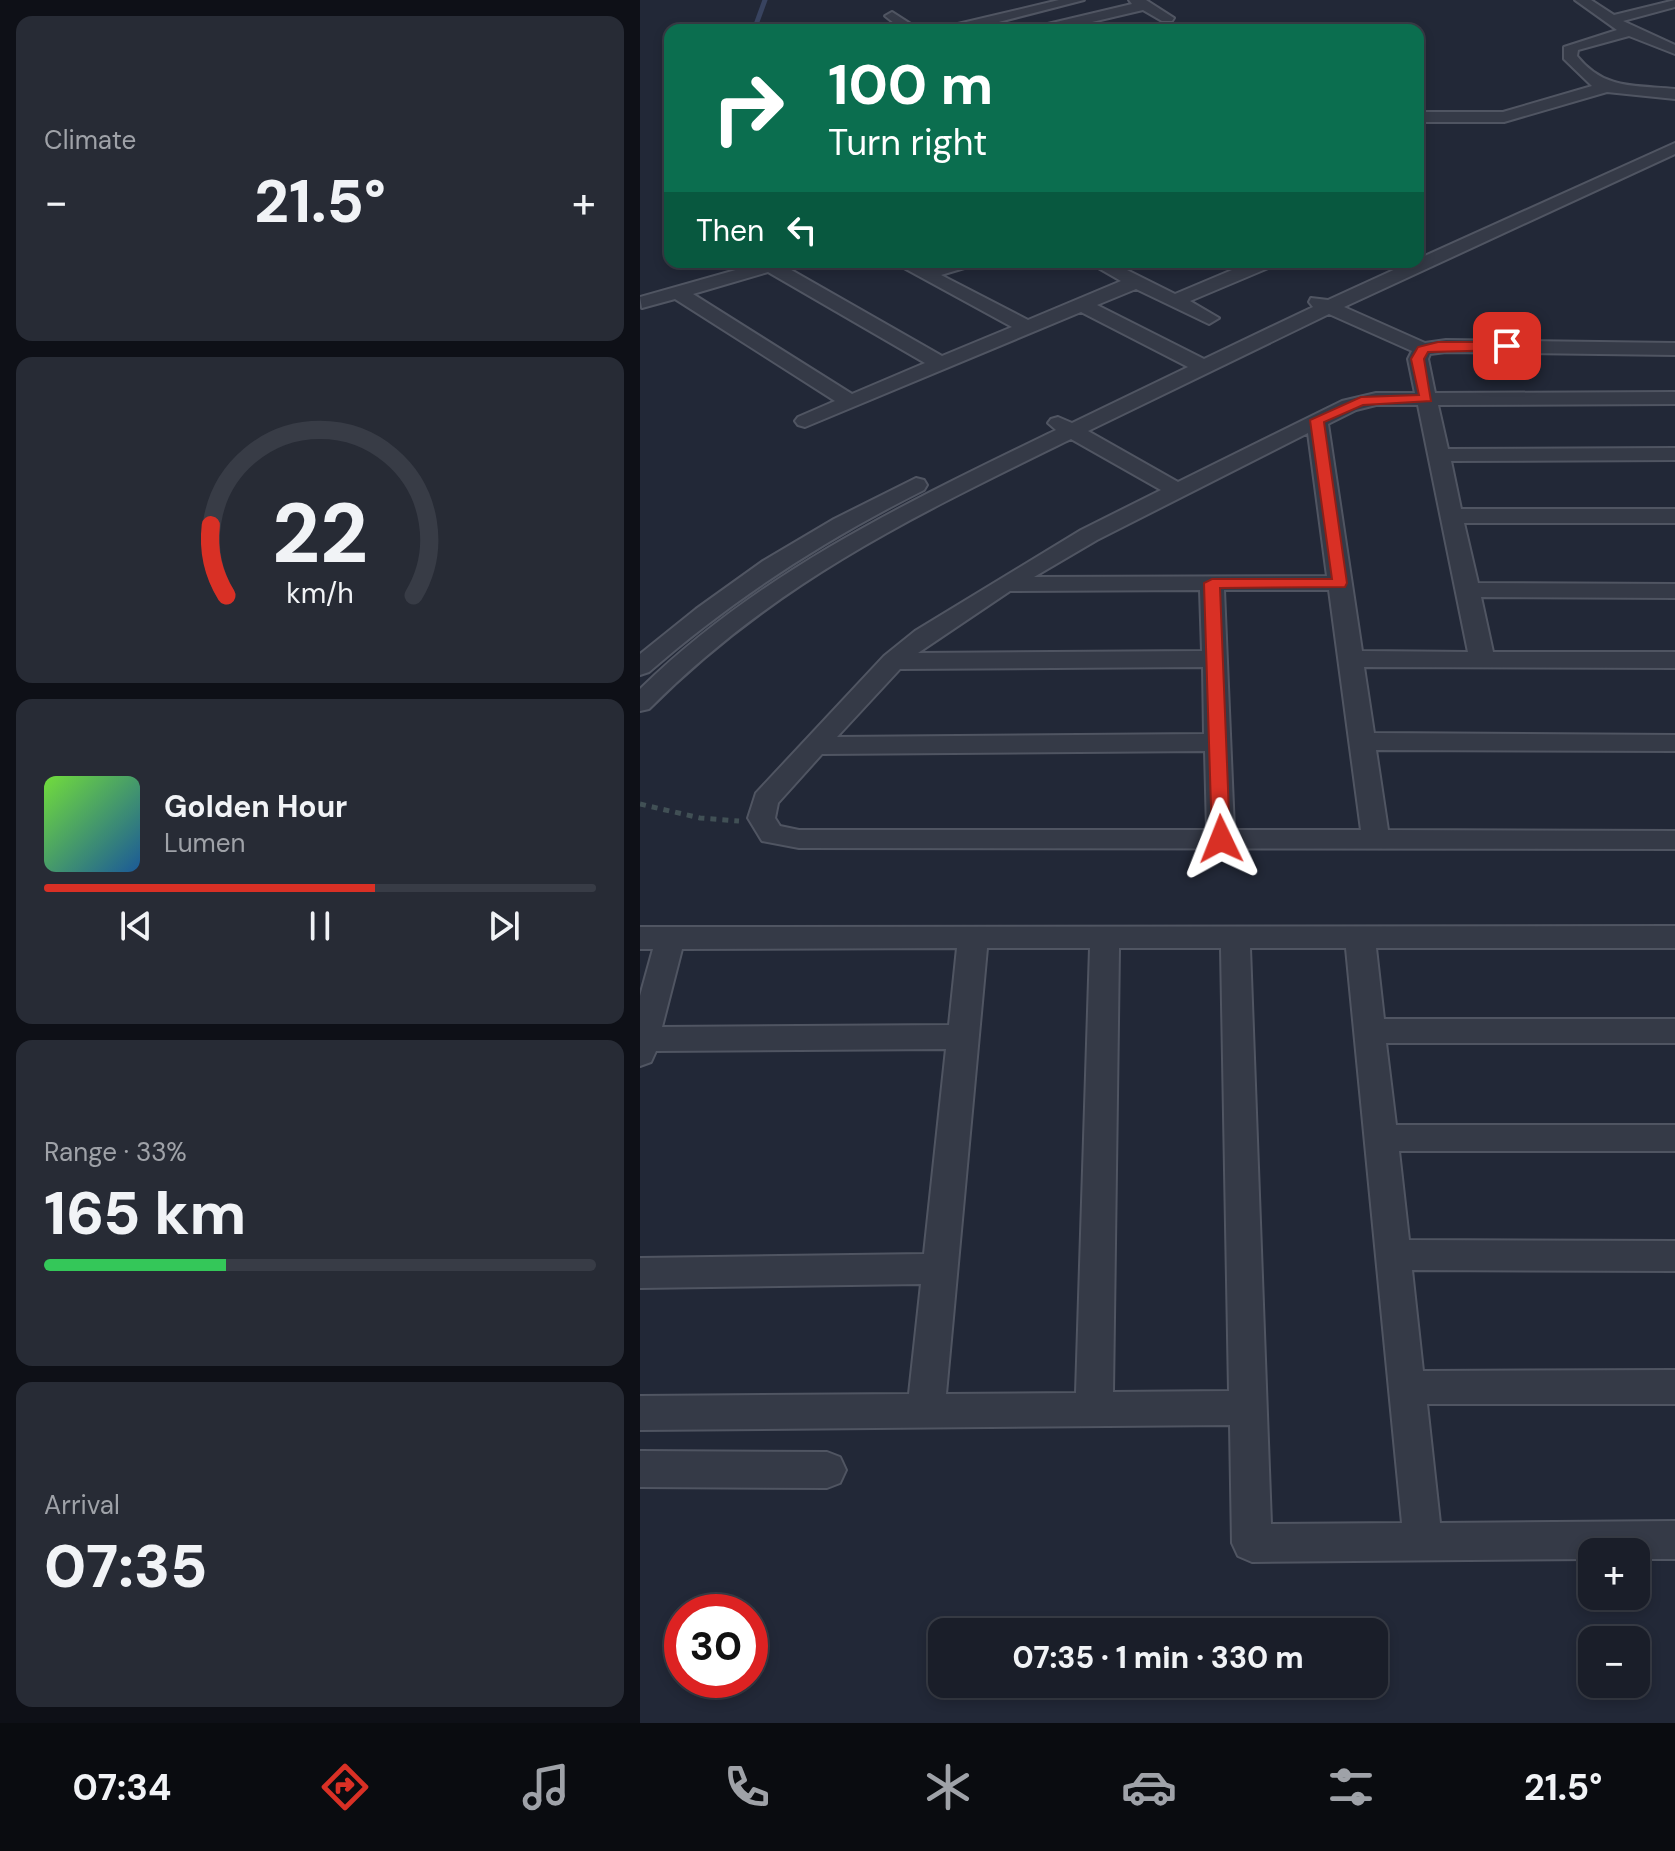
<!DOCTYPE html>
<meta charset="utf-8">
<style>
body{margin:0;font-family:"DM Sans",sans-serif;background:#272b35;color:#f1f3f6;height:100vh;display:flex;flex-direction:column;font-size:30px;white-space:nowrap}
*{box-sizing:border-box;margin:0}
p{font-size:26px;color:#9fa2a8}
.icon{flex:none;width:44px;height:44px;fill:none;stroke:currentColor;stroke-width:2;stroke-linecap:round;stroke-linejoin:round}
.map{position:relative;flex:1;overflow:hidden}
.side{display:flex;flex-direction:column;gap:16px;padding:16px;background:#0e1017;width:640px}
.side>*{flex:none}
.guide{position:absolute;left:24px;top:24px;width:760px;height:244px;border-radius:16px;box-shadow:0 4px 12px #0003,0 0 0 2px #383c46;background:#0b6e4f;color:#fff;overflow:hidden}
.tools{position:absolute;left:938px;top:1538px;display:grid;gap:16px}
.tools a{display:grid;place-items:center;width:72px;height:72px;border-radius:16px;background:#1a1e29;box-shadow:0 4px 12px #0003,0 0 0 2px #383c46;font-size:40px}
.speed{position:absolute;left:24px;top:1594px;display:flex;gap:16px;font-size:40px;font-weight:700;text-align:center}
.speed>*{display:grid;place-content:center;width:104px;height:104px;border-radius:50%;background:#1a1e29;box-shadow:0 4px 12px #0003,0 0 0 2px #383c46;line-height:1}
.speed .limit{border:12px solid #d22;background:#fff;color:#111}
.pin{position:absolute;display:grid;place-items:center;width:68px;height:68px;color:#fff;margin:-34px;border-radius:16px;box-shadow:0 4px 12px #0006}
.me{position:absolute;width:88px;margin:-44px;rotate:358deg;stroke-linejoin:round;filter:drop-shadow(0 0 6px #0008)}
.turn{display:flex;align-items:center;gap:28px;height:168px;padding:0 32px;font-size:36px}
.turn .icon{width:104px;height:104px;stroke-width:2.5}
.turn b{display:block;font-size:56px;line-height:68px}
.then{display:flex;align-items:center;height:76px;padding:0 32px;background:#0003;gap:16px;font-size:30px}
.big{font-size:60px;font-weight:800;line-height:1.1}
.side .widget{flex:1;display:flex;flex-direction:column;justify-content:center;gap:12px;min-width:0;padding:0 28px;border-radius:16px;background:#272b35}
.side .dial{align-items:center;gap:0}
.dial svg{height:208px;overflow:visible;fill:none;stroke:#383c46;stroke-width:7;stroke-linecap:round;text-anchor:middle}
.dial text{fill:#f1f3f6;stroke:none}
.song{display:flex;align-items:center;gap:24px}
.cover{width:96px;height:96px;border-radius:12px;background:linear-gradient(135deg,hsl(100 70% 55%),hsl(210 70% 35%))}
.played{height:8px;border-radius:4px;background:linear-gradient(90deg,#d93025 60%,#383c46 60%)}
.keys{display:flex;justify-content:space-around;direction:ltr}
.heat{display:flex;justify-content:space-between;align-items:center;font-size:44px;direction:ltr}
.charge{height:12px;border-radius:6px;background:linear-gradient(90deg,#34c759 33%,#383c46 0)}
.trip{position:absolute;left:288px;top:1618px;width:460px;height:80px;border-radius:16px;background:#1a1e29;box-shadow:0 4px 12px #0003,0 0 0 2px #383c46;font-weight:800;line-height:80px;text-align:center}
.tab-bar{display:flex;height:128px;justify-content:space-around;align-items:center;background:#0a0c10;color:#9fa2a8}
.tab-bar .icon{width:56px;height:56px}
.tab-bar .active{color:#d93025}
.tab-bar b{font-size:36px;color:#f1f3f6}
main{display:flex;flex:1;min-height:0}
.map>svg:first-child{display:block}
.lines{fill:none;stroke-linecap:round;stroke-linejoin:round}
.stream{stroke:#38435f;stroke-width:5}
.minor-casing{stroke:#505562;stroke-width:4}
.path{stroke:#415055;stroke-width:5;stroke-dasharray:6 6;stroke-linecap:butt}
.minor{fill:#353a47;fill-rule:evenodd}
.route{fill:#d93025;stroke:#8d1f18;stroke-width:2}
</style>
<main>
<section class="side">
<div class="widget"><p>Climate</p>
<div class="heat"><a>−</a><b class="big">21.5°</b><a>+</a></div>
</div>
<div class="widget dial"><svg viewBox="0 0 100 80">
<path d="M14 69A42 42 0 1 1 86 69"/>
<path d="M14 69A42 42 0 0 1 8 42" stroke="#d93025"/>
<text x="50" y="56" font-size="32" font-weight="700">22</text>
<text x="50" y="72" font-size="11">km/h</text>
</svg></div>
<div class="widget">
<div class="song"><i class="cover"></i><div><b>Golden Hour</b><p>Lumen</p></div></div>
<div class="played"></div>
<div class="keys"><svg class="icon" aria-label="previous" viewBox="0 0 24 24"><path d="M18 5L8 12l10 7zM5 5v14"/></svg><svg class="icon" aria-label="pause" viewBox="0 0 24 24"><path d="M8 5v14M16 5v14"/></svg><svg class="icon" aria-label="next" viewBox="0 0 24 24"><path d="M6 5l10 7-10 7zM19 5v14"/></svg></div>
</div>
<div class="widget"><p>Range · 33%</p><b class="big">165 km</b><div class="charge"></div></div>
<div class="widget"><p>Arrival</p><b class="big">07:35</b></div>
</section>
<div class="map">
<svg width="1035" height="1723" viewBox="0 0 1035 1723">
<rect width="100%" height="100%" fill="#222837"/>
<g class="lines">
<path class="stream" d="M114 30 125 0"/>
<defs>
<g id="minor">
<path d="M419 0H444L328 30H303L305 27Z"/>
<path d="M489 0H506L534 18 532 21H522L503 10 418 30H393L395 27 492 4Z"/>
<path d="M935 0H951L974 15 1035 0V7L983 21 1035 45V54L989 36 938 50 937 56C964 90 995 85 1035 89V99L967 92 864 122H778V112H863L952 86 924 59V47L977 30Z"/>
<path d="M252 12 280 30H263L245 16Z"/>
<path d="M1035 143V154L704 307 785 343 806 340 1035 343V355L806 352 790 354 788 359 795 393 1035 392V404L798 405 808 449 1035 448V460L811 461 821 509H1035V523H824L838 583 1035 584V598L841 597 853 652H1035V668L724 667 734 733 1035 735V751L736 750 748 830 1035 831V849L159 848 122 841 108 818 116 793 244 656 275 631 441 530 521 490 431 439C272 517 137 581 9 709L0 711V689C121 571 266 503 416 430L408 423 411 419 418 417 432 423 548 367 441 312 165 427 158 425 155 421 158 417 195 401 35 299 2 308 0 297 124 262H154L146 267 302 356 372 327 253 262H276L287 268 306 262H334L331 266 301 275 388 320 481 281 448 262H471L535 294 611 262H636L633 266 550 301 579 318 569 324 496 289 457 305 564 359 673 307 669 302 671 298 688 300 771 262H778V259ZM128 272 285 363 212 394 53 294ZM689 314 772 351 768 359 775 393H736L702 401 538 482 448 431ZM736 405H778L828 652 722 651 688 424 716 410ZM668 433 687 576 394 577 457 540ZM560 590 562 651 278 653 370 591ZM584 590H689L721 830H594ZM563 667 564 734 197 737 260 669ZM565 751 567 830H159L140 826 135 818 138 803 182 754Z"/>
<path d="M276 478 284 480 287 485 284 490C184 540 93 599 9 672L0 675V654L56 609 123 561 194 519Z"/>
<path d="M1035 926V948H736L744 1019H1035V1043H746L756 1125H1035V1151H759L769 1240 1035 1241V1271L772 1270 783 1371 1035 1370V1404H787L800 1523 1035 1521V1559H996V1552H952V1559L612 1562 598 1556 592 1543 590 1425 0 1430V1396L269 1394 281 1284 0 1288V1258L284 1254 306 1049 16 1051 11 1062 0 1066V996L13 949H0V927ZM317 948 309 1025 22 1027 42 949ZM347 948H450L436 1393 306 1394ZM479 948H581L589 1391 473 1392ZM610 948H706L762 1523 631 1524Z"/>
<path d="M0 1451 187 1452 200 1457 206 1470 200 1483 187 1488 0 1487Z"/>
</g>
</defs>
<use href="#minor" class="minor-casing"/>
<path class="path" d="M0 804 60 818 99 821"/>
<use href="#minor" class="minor"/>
</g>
<path class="route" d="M798 342H867L874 346 867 350 788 352 784 359 791 401 723 405 684 422 707 583 705 587 580 588 590 839 581 846 574 844 572 839 564 583 572 579H692L670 420 721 397 779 395 771 359 778 347Z"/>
</svg>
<div class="tools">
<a>+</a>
<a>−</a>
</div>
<div class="speed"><div class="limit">30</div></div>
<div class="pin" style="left:867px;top:346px;background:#d93025"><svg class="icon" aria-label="arrive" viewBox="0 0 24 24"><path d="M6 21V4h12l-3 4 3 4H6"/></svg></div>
<svg class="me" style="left:581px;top:839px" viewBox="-20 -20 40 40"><path d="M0-17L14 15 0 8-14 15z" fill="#d93025" stroke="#fff" stroke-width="4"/></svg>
<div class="trip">07:35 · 1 min · 330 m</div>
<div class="guide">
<div class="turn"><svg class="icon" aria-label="right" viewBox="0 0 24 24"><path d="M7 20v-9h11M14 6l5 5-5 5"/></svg><div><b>100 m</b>Turn right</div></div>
<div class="then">Then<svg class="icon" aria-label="left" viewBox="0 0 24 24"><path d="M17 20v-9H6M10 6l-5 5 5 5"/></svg></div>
</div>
</div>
</main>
<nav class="tab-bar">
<b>07:34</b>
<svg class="icon active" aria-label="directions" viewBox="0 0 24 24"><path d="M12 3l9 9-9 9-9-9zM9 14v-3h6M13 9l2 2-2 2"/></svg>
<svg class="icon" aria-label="music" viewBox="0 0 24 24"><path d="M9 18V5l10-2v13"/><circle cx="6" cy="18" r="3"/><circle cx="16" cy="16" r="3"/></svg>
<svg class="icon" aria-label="phone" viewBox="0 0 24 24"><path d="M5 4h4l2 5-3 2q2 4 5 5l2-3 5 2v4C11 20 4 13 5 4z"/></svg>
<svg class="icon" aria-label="climate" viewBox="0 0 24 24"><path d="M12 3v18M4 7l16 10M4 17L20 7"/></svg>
<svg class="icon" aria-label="car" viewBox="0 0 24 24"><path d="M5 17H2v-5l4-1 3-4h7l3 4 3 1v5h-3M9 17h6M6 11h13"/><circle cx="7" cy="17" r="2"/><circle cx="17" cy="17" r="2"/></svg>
<svg class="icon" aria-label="filters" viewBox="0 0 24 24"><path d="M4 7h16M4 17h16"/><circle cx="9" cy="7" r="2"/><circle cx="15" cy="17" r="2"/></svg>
<b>21.5°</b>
</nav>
